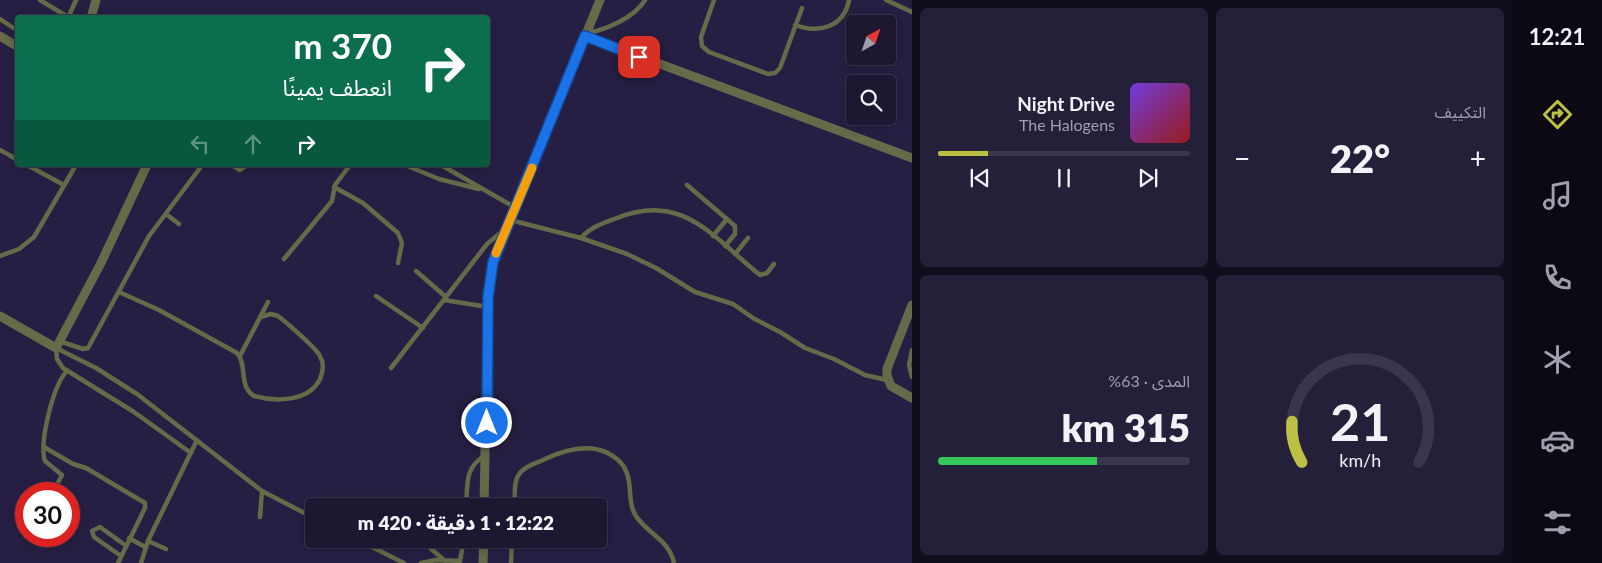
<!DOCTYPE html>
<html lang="ar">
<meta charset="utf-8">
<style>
body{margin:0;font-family:Lato,"Noto Sans Arabic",sans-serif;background:#25203a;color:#f1f3f6;direction:rtl;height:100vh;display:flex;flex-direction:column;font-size:19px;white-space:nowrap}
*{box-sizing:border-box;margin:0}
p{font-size:16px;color:#a09fac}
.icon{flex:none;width:28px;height:28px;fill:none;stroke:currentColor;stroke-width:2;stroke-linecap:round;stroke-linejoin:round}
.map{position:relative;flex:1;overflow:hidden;direction:ltr}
.panel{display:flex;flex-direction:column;gap:8px;padding:8px;background:#100d1c;width:600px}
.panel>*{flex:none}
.banner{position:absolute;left:15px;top:15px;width:475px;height:152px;border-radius:5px;box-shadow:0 2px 12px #0003,0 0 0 1px #3b364d;direction:rtl;background:#0b6e4f;color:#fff;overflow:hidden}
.needle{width:32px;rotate:40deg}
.tools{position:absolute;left:846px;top:15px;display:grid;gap:10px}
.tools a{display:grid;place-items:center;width:50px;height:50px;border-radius:5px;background:#1d1732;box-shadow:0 2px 12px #0003,0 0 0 1px #3b364d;font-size:25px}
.speed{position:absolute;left:15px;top:482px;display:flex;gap:10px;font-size:25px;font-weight:700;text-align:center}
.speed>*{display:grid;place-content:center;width:65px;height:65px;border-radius:50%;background:#1d1732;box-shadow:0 2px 12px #0003,0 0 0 1px #3b364d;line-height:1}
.speed .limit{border:8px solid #d22;background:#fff;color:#111}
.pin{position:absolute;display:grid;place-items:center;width:42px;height:42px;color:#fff;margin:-21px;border-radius:10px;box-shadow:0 2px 8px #0006}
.me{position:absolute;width:55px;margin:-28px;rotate:0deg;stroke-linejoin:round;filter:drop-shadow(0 0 4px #0008)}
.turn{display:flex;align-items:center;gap:18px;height:105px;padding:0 15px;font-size:22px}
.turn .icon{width:65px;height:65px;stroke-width:2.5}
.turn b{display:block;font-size:35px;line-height:42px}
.lanes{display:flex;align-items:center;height:48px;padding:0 15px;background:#0003;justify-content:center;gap:25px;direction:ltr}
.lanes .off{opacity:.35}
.big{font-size:38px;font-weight:800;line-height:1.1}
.panel .card{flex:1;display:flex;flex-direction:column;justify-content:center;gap:8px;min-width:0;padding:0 18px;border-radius:8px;background:#25203a}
.panel .dial{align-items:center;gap:0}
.dial svg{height:130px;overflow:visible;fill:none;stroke:#3b364d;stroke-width:7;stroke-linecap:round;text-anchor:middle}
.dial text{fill:#f1f3f6;stroke:none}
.song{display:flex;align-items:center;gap:15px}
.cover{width:60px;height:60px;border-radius:8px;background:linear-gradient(135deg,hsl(260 70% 55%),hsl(0 70% 35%))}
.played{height:5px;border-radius:2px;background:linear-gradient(90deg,#bbc045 20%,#3b364d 20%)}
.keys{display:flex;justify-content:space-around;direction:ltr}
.heat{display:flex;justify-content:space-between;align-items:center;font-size:28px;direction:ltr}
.charge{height:8px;border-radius:4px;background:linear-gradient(90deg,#34c759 63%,#3b364d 0)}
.panel .tiles{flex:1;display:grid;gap:8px;grid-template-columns:repeat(2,1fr)}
.trip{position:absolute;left:305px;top:498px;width:302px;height:50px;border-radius:5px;background:#1d1732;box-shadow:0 2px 12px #0003,0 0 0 1px #3b364d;font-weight:800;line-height:50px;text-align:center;direction:rtl}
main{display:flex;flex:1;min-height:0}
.menu{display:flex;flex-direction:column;width:90px;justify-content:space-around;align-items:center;background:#0c0914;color:#a09fac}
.menu .icon{width:35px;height:35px}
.menu .current{color:#bbc045}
.menu b{font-size:22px;color:#f1f3f6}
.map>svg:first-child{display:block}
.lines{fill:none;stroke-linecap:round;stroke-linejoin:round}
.lane{stroke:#676a49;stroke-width:4.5}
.street{stroke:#676a49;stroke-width:9}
.route-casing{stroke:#114b97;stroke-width:12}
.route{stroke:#1a73e8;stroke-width:9}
.slow{stroke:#f59e0b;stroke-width:9}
</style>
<main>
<nav class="menu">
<b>12:21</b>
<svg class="icon current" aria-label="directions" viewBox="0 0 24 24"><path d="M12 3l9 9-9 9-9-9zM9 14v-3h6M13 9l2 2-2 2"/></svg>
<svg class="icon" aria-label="music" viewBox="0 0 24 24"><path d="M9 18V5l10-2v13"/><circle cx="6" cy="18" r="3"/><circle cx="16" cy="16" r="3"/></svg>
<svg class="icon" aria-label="phone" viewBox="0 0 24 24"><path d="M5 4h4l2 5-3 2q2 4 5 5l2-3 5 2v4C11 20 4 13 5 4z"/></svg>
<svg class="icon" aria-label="climate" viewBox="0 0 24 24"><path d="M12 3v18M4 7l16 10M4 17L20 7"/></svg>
<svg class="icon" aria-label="car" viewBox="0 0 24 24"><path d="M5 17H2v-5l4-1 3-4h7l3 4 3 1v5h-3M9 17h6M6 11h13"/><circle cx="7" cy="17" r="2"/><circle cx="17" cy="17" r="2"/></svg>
<svg class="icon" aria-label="filters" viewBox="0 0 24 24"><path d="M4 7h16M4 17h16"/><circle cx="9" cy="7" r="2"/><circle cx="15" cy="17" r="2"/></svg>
</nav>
<section class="panel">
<div class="tiles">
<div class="card"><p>التكييف</p>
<div class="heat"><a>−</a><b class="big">22°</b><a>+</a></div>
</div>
<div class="card">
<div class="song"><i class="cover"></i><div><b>Night Drive</b><p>The Halogens</p></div></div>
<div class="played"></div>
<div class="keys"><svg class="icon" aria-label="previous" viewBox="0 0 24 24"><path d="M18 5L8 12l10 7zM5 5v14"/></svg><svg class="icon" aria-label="pause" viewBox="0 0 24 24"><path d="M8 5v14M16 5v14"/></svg><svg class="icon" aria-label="next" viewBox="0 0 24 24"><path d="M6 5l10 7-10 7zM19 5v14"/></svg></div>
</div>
<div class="card dial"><svg viewBox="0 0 100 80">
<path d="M14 69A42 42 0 1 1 86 69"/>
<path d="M14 69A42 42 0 0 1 8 44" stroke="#bbc045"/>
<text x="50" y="56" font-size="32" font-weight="700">21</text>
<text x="50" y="72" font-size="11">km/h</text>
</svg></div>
<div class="card"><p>المدى · 63%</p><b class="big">315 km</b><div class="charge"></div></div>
</div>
</section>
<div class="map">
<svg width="912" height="563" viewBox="0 0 912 563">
<rect width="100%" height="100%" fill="#271f43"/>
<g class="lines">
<g class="lane">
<path d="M40 0 68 17"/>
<path d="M714 0 701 37 702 46 709 52 768 74 775 73 780 68 802 8"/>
<path d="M886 0 912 12"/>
<path d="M68 18 76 0"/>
<path d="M0 19 18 31"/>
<path d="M795 25C819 34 844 27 849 0"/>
<path d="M587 33C606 30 635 17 645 0"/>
<path d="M0 150 18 160"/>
<path d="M27 165 64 185"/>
<path d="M232 165 240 170 247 165"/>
<path d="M405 165 439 179 479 189"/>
<path d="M441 165 516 208"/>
<path d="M687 185 735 226V234L725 246"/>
<path d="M334 187 363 203 398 233 402 243 398 263"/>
<path d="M166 214 179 224"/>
<path d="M510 220 581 238 627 254 656 268 695 292 733 304 753 318 780 332 805 348 834 359 865 375 887 380"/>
<path d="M713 236 727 219"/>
<path d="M581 238C590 227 604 223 617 218 682 191 714 238 760 275L767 273 774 264"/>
<path d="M735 254 748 238"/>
<path d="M0 256 19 249 34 237 76 165"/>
<path d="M284 259 332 201 335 185 350 165"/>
<path d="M416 271 446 297"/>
<path d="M119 292 159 310 237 353C248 366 238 386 254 396 275 402 309 402 320 379 323 372 324 363 320 356 317 349 286 322 278 316L271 314 260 317"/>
<path d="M376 296 423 328"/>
<path d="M444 300 488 307"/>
<path d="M59 341 83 349 88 348 149 236 200 168V165"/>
<path d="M912 350 909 365 912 377"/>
<path d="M240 356 268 302"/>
<path d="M391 368 487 244 505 229"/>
<path d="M44 447 73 464 86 468 145 503V508L118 563"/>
<path d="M191 453 134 412 63 368 57 359 56 348 96 368 137 394 262 491 314 518"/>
<path d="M52 494 62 475 45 461C39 443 53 385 67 371"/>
<path d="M466 506C468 483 464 469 485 455"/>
<path d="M515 506C515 496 513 481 520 473 525 466 536 463 543 460 568 448 599 440 621 463 636 480 624 504 639 520 651 535 670 542 674 563"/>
<path d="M260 517 262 491"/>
<path d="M129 538 145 547"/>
<path d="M356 539 404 563"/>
<path d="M420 539 445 561"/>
<path d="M148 541 166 549"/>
<path d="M121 556 94 537 92 531 100 527 125 545"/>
<path d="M141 563 148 541 197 440"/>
<path d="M421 563 436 560 460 561 464 539"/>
<path d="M511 563 512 539"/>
</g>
<g class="street">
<path d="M91 18 96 0"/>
<path d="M0 36 18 47"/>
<path d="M585 36 912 158"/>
<path d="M912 305 887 369V376L891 386 912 398"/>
<path d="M0 316 56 348 101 263 147 165"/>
<path d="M484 506 488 297 493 262 600 0"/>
<path d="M483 563 484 539"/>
</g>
</g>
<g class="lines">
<defs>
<path id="route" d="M487 423 488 297 493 262 585 36 639 57"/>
</defs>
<use href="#route" class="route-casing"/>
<use href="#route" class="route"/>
<path class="slow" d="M496 253 532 168"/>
</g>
</svg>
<div class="tools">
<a><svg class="needle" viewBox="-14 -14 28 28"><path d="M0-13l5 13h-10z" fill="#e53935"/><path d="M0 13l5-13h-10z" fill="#a09fac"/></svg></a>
<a><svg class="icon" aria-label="search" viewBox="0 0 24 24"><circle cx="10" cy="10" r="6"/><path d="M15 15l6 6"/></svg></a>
</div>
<div class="speed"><div class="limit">30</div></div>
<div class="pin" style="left:639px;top:57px;background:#d93025"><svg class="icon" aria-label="arrive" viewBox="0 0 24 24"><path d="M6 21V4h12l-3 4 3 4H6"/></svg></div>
<svg class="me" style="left:487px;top:423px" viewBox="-20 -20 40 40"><circle r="17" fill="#1a73e8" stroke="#fff" stroke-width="3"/><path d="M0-11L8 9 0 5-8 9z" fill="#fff"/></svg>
<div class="trip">12:22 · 1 دقيقة · 420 m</div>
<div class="banner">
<div class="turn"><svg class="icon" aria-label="right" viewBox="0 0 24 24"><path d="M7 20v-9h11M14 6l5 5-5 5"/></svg><div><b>370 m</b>انعطف يمينًا</div></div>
<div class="lanes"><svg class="icon off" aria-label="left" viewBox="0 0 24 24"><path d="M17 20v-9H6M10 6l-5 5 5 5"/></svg><svg class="icon off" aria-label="ahead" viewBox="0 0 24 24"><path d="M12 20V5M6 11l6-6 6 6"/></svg><svg class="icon" aria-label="right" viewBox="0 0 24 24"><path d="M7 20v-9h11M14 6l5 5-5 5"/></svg></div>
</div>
</div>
</main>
